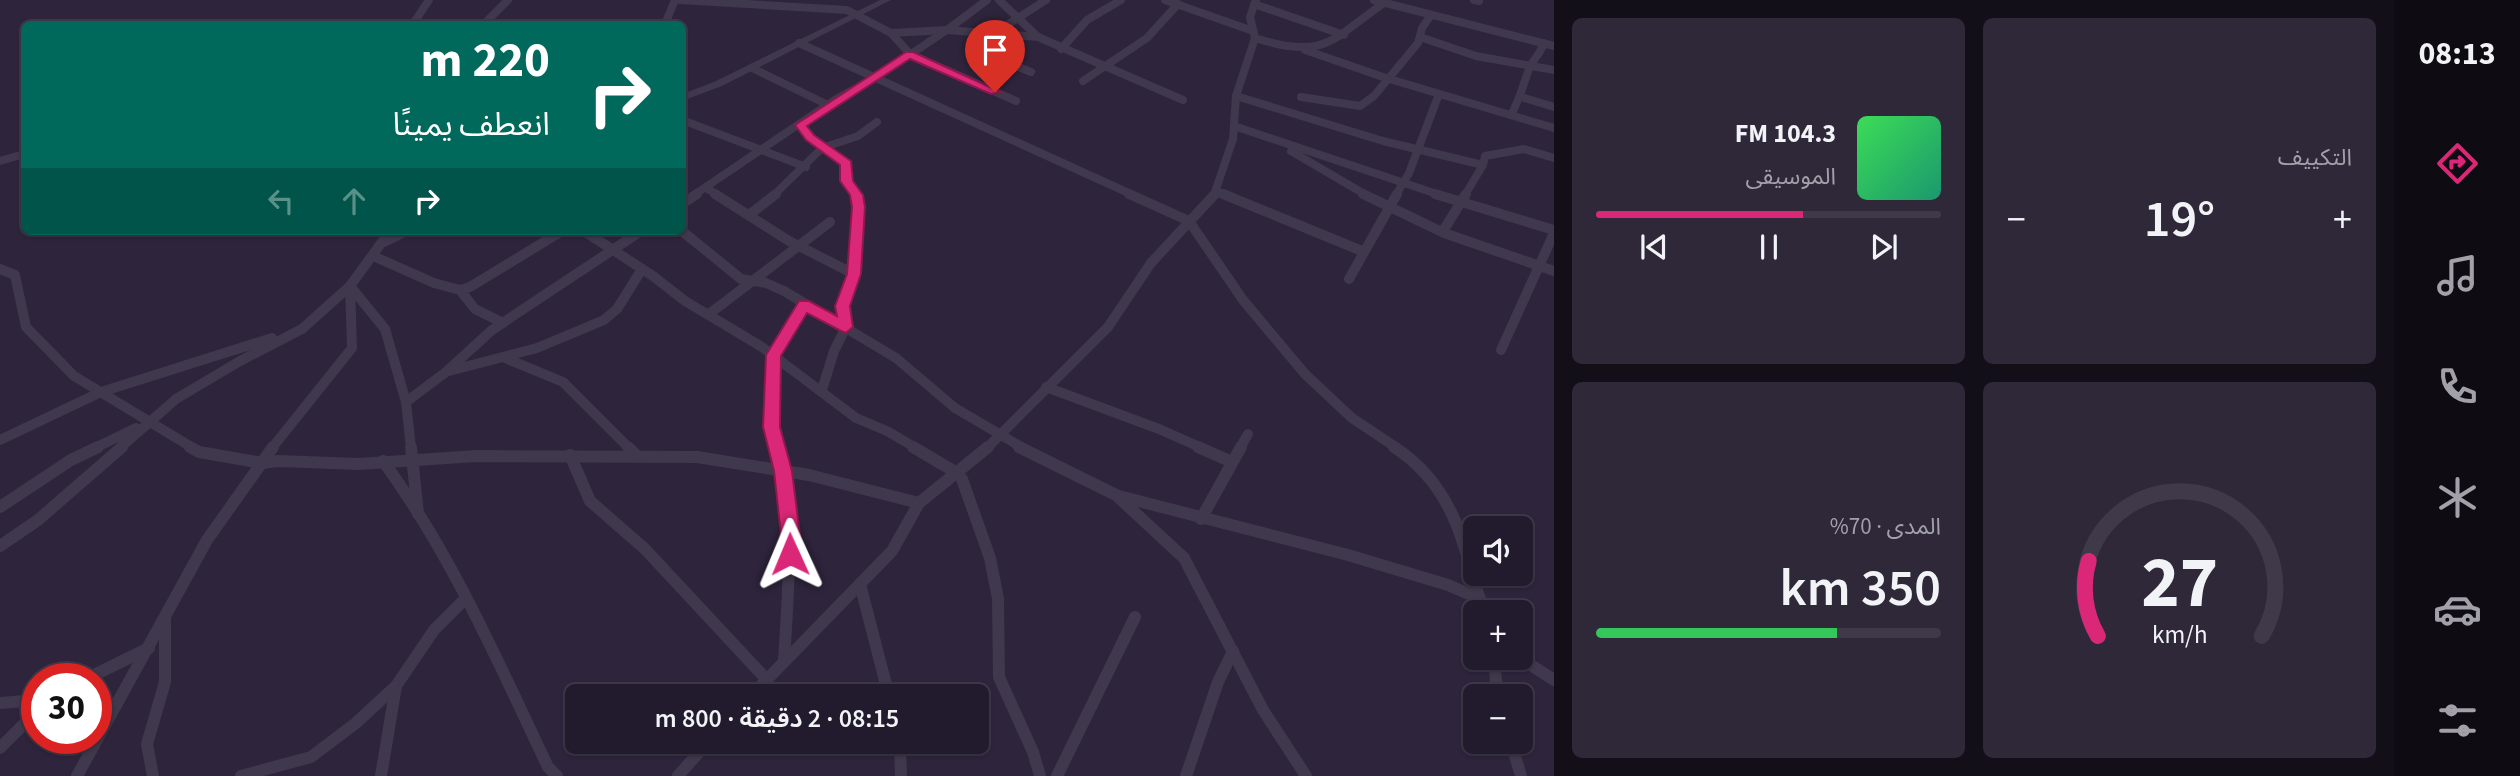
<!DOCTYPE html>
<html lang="ar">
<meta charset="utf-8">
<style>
body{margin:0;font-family:"Source Sans 3","Noto Sans Arabic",sans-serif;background:#2e2839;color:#f1f3f6;direction:rtl;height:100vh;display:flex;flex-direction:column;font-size:26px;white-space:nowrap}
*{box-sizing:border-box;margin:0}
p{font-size:23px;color:#a2a1aa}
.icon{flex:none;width:38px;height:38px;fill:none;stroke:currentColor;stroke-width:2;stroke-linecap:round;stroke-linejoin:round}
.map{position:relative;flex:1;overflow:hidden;direction:ltr}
.details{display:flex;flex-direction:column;gap:18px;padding:18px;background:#130f19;width:840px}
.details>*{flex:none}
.banner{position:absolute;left:21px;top:21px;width:665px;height:214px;border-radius:10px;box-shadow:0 2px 5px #0004,0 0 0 2px #3f3949;direction:rtl;background:#00695c;color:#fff;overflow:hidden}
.controls{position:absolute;left:1463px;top:516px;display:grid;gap:14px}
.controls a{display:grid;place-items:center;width:70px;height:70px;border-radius:10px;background:#221b2d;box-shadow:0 2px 5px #0004,0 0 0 2px #3f3949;font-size:35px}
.speed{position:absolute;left:21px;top:663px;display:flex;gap:14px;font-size:35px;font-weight:700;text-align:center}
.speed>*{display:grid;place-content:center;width:91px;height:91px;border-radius:50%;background:#221b2d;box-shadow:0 2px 5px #0004,0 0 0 2px #3f3949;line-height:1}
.speed .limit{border:10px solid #d22;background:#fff;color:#111}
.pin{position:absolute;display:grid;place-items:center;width:60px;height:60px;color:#fff;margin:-72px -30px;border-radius:50% 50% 50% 0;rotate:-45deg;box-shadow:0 0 7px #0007}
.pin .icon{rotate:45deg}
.me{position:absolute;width:77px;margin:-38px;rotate:359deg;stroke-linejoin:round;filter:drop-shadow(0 0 5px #0008)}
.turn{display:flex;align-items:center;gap:24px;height:147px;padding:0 21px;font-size:32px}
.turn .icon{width:91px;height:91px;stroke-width:2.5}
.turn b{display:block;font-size:49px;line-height:60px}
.lanes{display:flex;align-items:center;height:66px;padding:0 21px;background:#0003;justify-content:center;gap:35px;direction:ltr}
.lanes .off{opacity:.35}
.big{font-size:52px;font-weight:600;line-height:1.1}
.details .widget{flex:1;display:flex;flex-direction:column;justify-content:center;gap:10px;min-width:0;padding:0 24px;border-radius:10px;background:#2e2839}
.details .dial{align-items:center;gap:0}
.dial svg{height:182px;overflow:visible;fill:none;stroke:#3f3949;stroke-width:7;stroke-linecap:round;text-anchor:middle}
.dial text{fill:#f1f3f6;stroke:none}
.song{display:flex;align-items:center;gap:21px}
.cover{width:84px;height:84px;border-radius:10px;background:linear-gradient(135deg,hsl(130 70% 55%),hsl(160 70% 35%))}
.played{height:7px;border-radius:4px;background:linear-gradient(90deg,#db2777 60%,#3f3949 60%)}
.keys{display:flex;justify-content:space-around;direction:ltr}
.heat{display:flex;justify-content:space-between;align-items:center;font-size:38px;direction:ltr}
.charge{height:10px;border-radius:5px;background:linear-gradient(90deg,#34c759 70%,#3f3949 0)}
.details .tiles{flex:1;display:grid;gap:18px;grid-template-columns:repeat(2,1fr)}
.trip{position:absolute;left:565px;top:684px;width:424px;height:70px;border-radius:10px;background:#221b2d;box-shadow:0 2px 5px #0004,0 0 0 2px #3f3949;font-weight:600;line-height:70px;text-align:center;direction:rtl}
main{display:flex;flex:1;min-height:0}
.tab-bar{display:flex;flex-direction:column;width:126px;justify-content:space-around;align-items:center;background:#0e0b12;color:#a2a1aa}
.tab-bar .icon{width:49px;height:49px}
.tab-bar .selected{color:#db2777}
.tab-bar b{font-size:32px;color:#f1f3f6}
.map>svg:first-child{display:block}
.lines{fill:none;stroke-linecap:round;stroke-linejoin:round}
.minor-far2{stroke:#40384c;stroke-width:8}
.minor-far1{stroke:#40384c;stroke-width:10}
.minor{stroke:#40384c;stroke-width:12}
.tertiary{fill:#40384c;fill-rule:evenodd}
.route{fill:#db2777;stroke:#8e194d;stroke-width:2}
</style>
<main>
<nav class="tab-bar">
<b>08:13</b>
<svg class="icon selected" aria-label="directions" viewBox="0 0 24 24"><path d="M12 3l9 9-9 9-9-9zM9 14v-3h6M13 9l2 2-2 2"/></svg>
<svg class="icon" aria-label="music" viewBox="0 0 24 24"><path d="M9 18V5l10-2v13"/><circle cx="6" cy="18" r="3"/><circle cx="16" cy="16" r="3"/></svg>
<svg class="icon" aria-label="phone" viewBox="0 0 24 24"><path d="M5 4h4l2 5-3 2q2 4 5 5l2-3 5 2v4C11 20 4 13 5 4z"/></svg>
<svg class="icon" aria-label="climate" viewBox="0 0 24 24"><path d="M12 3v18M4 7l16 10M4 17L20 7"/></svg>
<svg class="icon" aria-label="car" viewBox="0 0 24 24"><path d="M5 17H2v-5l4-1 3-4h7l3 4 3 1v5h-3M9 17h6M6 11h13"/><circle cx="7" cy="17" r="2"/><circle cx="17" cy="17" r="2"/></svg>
<svg class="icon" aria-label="filters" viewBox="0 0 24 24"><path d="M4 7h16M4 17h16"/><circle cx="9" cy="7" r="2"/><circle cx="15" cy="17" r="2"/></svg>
</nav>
<section class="details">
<div class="tiles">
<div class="widget"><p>التكييف</p>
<div class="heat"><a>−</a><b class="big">19°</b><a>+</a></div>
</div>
<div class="widget">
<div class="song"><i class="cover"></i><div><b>104.3 FM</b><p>الموسيقى</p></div></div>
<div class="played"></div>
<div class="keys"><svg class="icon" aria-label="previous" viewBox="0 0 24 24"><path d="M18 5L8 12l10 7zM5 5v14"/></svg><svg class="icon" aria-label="pause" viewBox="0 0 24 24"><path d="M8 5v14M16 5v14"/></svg><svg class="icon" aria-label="next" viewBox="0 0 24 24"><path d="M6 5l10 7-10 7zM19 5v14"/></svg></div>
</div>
<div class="widget dial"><svg viewBox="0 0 100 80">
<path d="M14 69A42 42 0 1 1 86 69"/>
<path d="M14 69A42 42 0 0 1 10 36" stroke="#db2777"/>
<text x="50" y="56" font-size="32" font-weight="700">27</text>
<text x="50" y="72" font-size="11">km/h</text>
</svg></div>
<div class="widget"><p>المدى · 70%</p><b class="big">350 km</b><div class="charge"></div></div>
</div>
</section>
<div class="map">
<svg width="1554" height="776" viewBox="0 0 1554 776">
<rect width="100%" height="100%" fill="#2e243c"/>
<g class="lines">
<g class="minor-far2">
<path d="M680 0 847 10 891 33 910 54 1016 101"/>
<path d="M999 0 1038 37 1183 100"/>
<path d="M1165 0 1253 31"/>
<path d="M1374 0 1554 46"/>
<path d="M1474 0 1479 1"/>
<path d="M1254 4 1344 35"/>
<path d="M413 24 429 0"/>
<path d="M484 24 508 0"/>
<path d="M665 24 675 0"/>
<path d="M891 33 947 30 1038 37"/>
<path d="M1420 37 1476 56 1554 70"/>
<path d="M1255 38C1328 61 1332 38 1387 1"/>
<path d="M799 43 1133 195"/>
<path d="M1061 49 1087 20 1121 0"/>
<path d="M1305 50 1386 78 1554 128"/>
<path d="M752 68 828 105"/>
<path d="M1031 72 985 53 980 47 987 38 1046 0"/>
<path d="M1083 81 1147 38 1178 4"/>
<path d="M1236 96 1383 141 1483 165"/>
<path d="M1301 97 1360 106 1374 96 1418 43 1422 28 1431 15"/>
<path d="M1521 97 1554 107"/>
<path d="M1511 115C1520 99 1523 84 1530 67 1534 58 1541 53 1544 43"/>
<path d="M682 120 806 167"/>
<path d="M801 125 822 148 846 164 847 182 856 195"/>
<path d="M1234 126 1440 195"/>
<path d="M1291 151 1366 195"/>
<path d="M0 161 24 154"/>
<path d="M706 188 718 195"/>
<path d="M1216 191 1227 195"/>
<path d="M694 195 836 99 875 78 947 30 987 0"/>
<path d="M774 195 822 148 858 136 877 122"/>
<path d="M1214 195 1233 139 1236 96 1255 38 1250 17 1256 0"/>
<path d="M1396 195 1409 173 1439 94"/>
<path d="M1465 195 1483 165 1485 156 1524 149 1554 158"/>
</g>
<g class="minor-far1">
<path d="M715 194 789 241 854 274"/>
<path d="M1129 194 1189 221 1243 300 1305 374 1352 418 1397 448"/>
<path d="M1223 194 1362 251"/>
<path d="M1363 194 1444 233 1554 271"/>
<path d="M1435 194 1554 230"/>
<path d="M682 204 697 194"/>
<path d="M749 215 776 194"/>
<path d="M584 231 653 276 685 301 762 347 856 418 887 431 916 448"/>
<path d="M682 231 741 279 766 283 784 291 896 358 955 408 1023 448"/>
<path d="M1443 231 1466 194"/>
<path d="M384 242 406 231"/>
<path d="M373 256 434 283 460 290 475 309 503 323"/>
<path d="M0 269 15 275 26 327 74 376 193 448"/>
<path d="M1349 279 1397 194"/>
<path d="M460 290 470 287 562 231"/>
<path d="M709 314 830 222"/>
<path d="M1501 350 1554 233"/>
<path d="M505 358 563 382 629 448"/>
<path d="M449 371 537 348 604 320 617 309 642 269"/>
<path d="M1046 387 1159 429 1202 448"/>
<path d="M822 390 834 351 846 327 842 306 854 274 859 207 855 194"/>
<path d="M406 402 446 372 492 330 641 231"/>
<path d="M0 440 101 392 272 338"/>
<path d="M95 448 136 428"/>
<path d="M120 448 176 399 240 361 302 329 350 286 385 329 406 402 411 448"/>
<path d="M272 448 352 348 350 286 390 231"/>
<path d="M777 448 772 427 774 355 804 305"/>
<path d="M987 448 1108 327 1151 263 1215 194"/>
<path d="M1240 448 1248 434"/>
</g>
<g class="minor">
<path d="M190 447 199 452 262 463 278 461 359 464 476 456 697 457 809 475 919 503"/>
<path d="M411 447 418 514"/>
<path d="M628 447 637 456"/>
<path d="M777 447C796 522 788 586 784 662"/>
<path d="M913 447 957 473 962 479 990 558 998 599 999 677 1033 752 1040 776"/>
<path d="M1019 447 1116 495 1184 558 1263 710 1306 776"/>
<path d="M1198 447 1232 462"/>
<path d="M1394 447C1430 470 1452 505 1464 546 1472 568 1474 591 1486 612"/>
<path d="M570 455 590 501 645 549 767 680"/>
<path d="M383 461C452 555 498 662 548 767L557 776"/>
<path d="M1119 496 1348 555 1448 585 1476 597"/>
<path d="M0 507 71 460 98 447"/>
<path d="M1201 519 1241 447"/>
<path d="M0 546 38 520 122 447"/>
<path d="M860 584 889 696"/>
<path d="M1520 658 1554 680"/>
<path d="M86 679 149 648"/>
<path d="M751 696 892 551 919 503 988 447"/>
<path d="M1497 696 1495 668 1508 658"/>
<path d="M0 703 37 700"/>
<path d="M900 742 901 776"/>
<path d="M1511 742 1521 776"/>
<path d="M0 748 37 711"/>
<path d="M77 776 207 540 273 447"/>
<path d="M153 776 147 744 165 682V617"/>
<path d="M241 776 311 757 356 723 396 686 434 630 466 598"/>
<path d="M381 776 396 686"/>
<path d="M678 776 708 742"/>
<path d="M1057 776 1135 617"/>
<path d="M1186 776 1218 682 1233 651"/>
</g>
<path class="tertiary" d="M880 0H891L722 86 682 101V94L714 82Z"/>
</g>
<path class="route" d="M906 52H913L1001 92 991 94 910 59 807 126 814 135 851 161 853 181 863 195 865 207 861 274 850 306 853 327 846 333 841 331 807 313 781 356 780 427 792 471 800 535 796 560 790 563 783 560 780 554 781 535 774 471 763 427 766 355 799 301H809L837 316 835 306 847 274 852 207 850 195 840 181V165L806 140 795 125Z"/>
</svg>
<div class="controls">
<a><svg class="icon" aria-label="sound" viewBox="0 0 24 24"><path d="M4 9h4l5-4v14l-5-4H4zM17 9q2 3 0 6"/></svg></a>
<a>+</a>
<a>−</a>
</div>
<div class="speed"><div class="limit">30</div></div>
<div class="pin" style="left:995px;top:92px;background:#d93025"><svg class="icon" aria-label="arrive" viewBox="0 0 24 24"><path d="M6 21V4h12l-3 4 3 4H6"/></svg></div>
<svg class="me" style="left:790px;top:554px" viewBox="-20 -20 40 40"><path d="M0-17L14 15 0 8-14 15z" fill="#db2777" stroke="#fff" stroke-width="4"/></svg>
<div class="trip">08:15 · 2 دقيقة · 800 m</div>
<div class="banner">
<div class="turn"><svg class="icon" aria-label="right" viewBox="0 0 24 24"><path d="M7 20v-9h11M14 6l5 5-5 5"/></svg><div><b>220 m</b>انعطف يمينًا</div></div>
<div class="lanes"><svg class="icon off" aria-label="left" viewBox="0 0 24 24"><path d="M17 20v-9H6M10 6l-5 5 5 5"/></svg><svg class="icon off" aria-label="ahead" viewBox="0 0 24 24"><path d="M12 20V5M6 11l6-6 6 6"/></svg><svg class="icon" aria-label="right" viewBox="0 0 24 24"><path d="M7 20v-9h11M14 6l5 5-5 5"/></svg></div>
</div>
</div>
</main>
